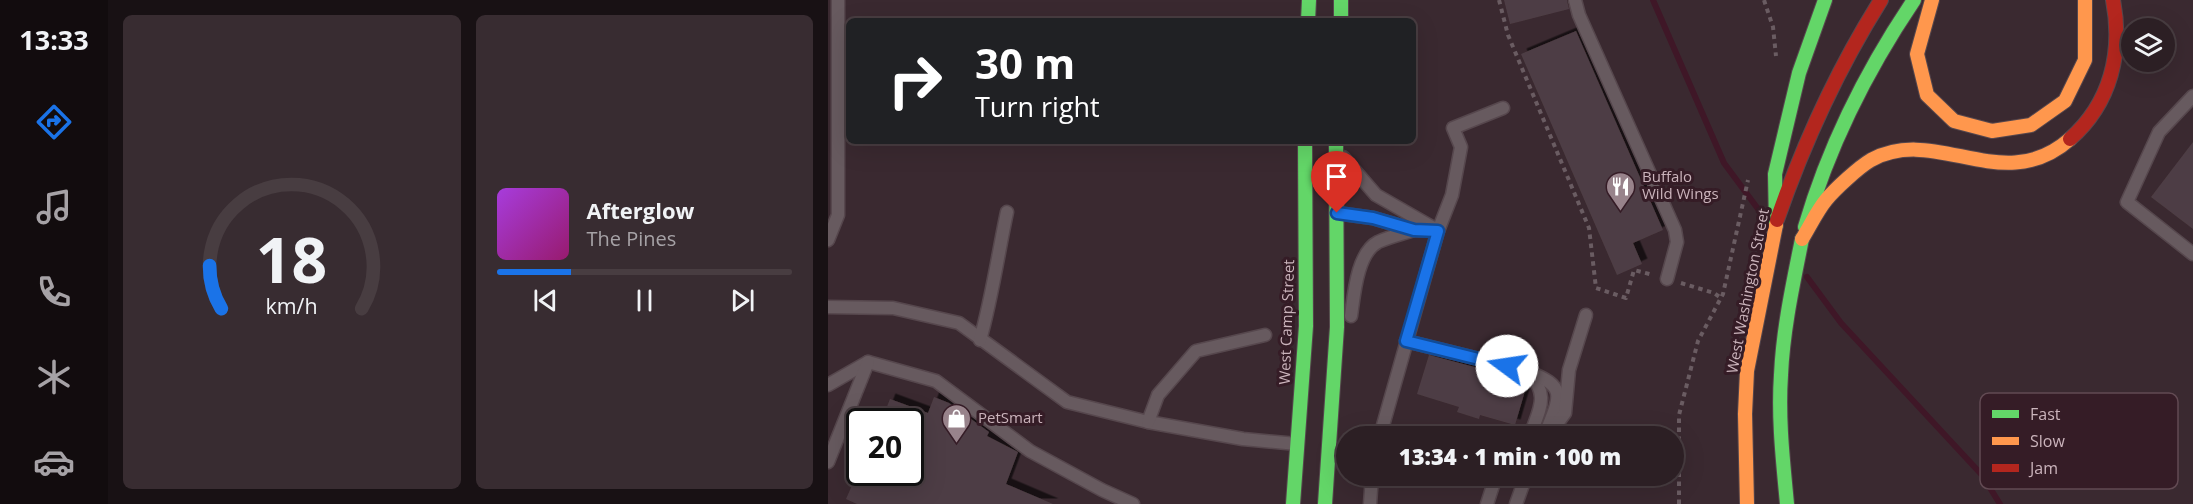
<!DOCTYPE html>
<meta charset="utf-8">
<style>
body{margin:0;font-family:"Open Sans",sans-serif;background:#382c31;color:#f1f3f6;height:100vh;display:flex;flex-direction:column;font-size:22px;white-space:nowrap}
*{box-sizing:border-box;margin:0}
p{font-size:20px;color:#a6a2a6}
.icon{flex:none;width:33px;height:33px;fill:none;stroke:currentColor;stroke-width:2;stroke-linecap:round;stroke-linejoin:round}
.map{position:relative;flex:1;overflow:hidden}
.details{display:flex;flex-direction:column;gap:15px;padding:15px;background:#181114;width:720px}
.details>*{flex:none}
.top-card{position:absolute;left:18px;top:18px;width:570px;height:126px;border-radius:9px;box-shadow:0 6px 24px #0002,0 0 0 2px #483d41;background:#202124;color:#fff;overflow:hidden}
.tools{position:absolute;left:1293px;top:18px;display:grid;gap:12px}
.tools a{display:grid;place-items:center;width:54px;height:54px;border-radius:50%;background:#2c1f24;box-shadow:0 6px 24px #0002,0 0 0 2px #483d41;font-size:30px}
.speed{position:absolute;left:18px;top:408px;display:flex;gap:12px;font-size:30px;font-weight:700;text-align:center}
.speed>*{display:grid;place-content:center;width:78px;height:78px;border-radius:50%;background:#2c1f24;box-shadow:0 6px 24px #0002,0 0 0 2px #483d41;line-height:1}
.speed .limit{border:3px solid #111;border-radius:9px;background:#fff;color:#111}
.pin{position:absolute;display:grid;place-items:center;width:51px;height:51px;color:#fff;margin:-62px -26px;border-radius:50% 50% 50% 0;rotate:-45deg;box-shadow:0 0 6px #0007}
.pin .icon{rotate:45deg}
.me{position:absolute;width:66px;margin:-33px;rotate:284deg;stroke-linejoin:round;filter:drop-shadow(0 0 4px #0008)}
.turn{display:flex;align-items:center;gap:21px;height:126px;padding:0 30px;font-size:27px}
.turn .icon{width:78px;height:78px;stroke-width:2.5}
.turn b{display:block;font-size:42px;line-height:51px}
.details .tile{flex:1;display:flex;flex-direction:column;justify-content:center;gap:9px;min-width:0;padding:0 21px;border-radius:9px;background:#382c31}
.details .dial{align-items:center;gap:0}
.dial svg{height:156px;overflow:visible;fill:none;stroke:#483d41;stroke-width:7;stroke-linecap:round;text-anchor:middle}
.dial text{fill:#f1f3f6;stroke:none}
.song{display:flex;align-items:center;gap:18px}
.cover{width:72px;height:72px;border-radius:9px;background:linear-gradient(135deg,hsl(280 70% 55%),hsl(320 70% 35%))}
.played{height:6px;border-radius:3px;background:linear-gradient(90deg,#1a73e8 25%,#483d41 25%)}
.keys{display:flex;justify-content:space-around;direction:ltr}
.details .tiles{flex:1;display:grid;gap:15px;grid-template-columns:repeat(2,1fr)}
.trip{position:absolute;left:508px;top:426px;width:348px;height:60px;border-radius:30px;background:#2c1f24;box-shadow:0 6px 24px #0002,0 0 0 2px #483d41;font-weight:800;line-height:60px;text-align:center}
main{display:flex;flex:1;min-height:0}
.dock{display:flex;flex-direction:column;width:108px;justify-content:space-around;align-items:center;background:#120c0e;color:#a6a2a6}
.dock .icon{width:42px;height:42px}
.dock .current{color:#1a73e8}
.dock b{font-size:27px;color:#f1f3f6}
.map>svg:first-child{display:block}
.lines{fill:none;stroke-linecap:round;stroke-linejoin:round}
.stream{stroke:#3f1727;stroke-width:6}
.building{fill:#4e3e44;filter:url(#shadow)}
.lane-casing{stroke:#56474d;stroke-width:15}
.fast-casing{stroke:#56474d;stroke-width:16}
.slow-casing{stroke:#56474d;stroke-width:16}
.jam-casing{stroke:#56474d;stroke-width:16}
.path{stroke:#6a5c62;stroke-width:4;stroke-dasharray:4.5 4.5;stroke-linecap:butt}
.lane{stroke:#675a5f;stroke-width:12}
.fast{stroke:#63d668;stroke-width:14}
.slow{stroke:#ff974d;stroke-width:14}
.jam{stroke:#b3261e;stroke-width:14}
.route-casing{stroke:#114b97;stroke-width:15}
.route{stroke:#1a73e8;stroke-width:10}
.labels{text-anchor:middle;stroke-width:6;stroke-linejoin:round;paint-order:stroke}
.poi-label{font-size:15px;fill:#cbb4bc;stroke:#351c26;text-anchor:start}
.street-label{font-size:15px;fill:#cbb4bc;stroke:#351c26}
.key{fill:#351c26;stroke:#624a53;stroke-width:1.5}
.key-label{font-size:16px;fill:#cbb4bc}
</style>
<main>
<nav class="dock">
<b>13:33</b>
<svg class="icon current" aria-label="directions" viewBox="0 0 24 24"><path d="M12 3l9 9-9 9-9-9zM9 14v-3h6M13 9l2 2-2 2"/></svg>
<svg class="icon" aria-label="music" viewBox="0 0 24 24"><path d="M9 18V5l10-2v13"/><circle cx="6" cy="18" r="3"/><circle cx="16" cy="16" r="3"/></svg>
<svg class="icon" aria-label="phone" viewBox="0 0 24 24"><path d="M5 4h4l2 5-3 2q2 4 5 5l2-3 5 2v4C11 20 4 13 5 4z"/></svg>
<svg class="icon" aria-label="climate" viewBox="0 0 24 24"><path d="M12 3v18M4 7l16 10M4 17L20 7"/></svg>
<svg class="icon" aria-label="car" viewBox="0 0 24 24"><path d="M5 17H2v-5l4-1 3-4h7l3 4 3 1v5h-3M9 17h6M6 11h13"/><circle cx="7" cy="17" r="2"/><circle cx="17" cy="17" r="2"/></svg>
</nav>
<section class="details">
<div class="tiles">
<div class="tile dial"><svg viewBox="0 0 100 80">
<path d="M14 69A42 42 0 1 1 86 69"/>
<path d="M14 69A42 42 0 0 1 8 47" stroke="#1a73e8"/>
<text x="50" y="56" font-size="32" font-weight="700">18</text>
<text x="50" y="72" font-size="11">km/h</text>
</svg></div>
<div class="tile">
<div class="song"><i class="cover"></i><div><b>Afterglow</b><p>The Pines</p></div></div>
<div class="played"></div>
<div class="keys"><svg class="icon" aria-label="previous" viewBox="0 0 24 24"><path d="M18 5L8 12l10 7zM5 5v14"/></svg><svg class="icon" aria-label="pause" viewBox="0 0 24 24"><path d="M8 5v14M16 5v14"/></svg><svg class="icon" aria-label="next" viewBox="0 0 24 24"><path d="M6 5l10 7-10 7zM19 5v14"/></svg></div>
</div>
</div>
</section>
<div class="map">
<svg width="1365" height="504" viewBox="0 0 1365 504">
<defs>
<filter id="shadow"><feDropShadow dx="5.5" dy="-5.5" stdDeviation="0" flood-color="#0009"/></filter>
</defs>
<rect width="100%" height="100%" fill="#3a2930"/>
<g class="lines">
<g class="stream">
<path d="M825 0 896 163 936 217"/>
<path d="M979 277 1013 323 1154 475 1172 504"/>
</g>
</g>
<g class="building">
<path d="M676 0H739L741 9 682 24Z"/>
<path d="M748 31 835 230 805 243 814 264 789 275 693 54Z"/>
<path d="M1365 142V229L1323 197Z"/>
<path d="M601 355 696 380 699 384 687 425 652 415 651 419 629 412 631 407 589 394Z"/>
<path d="M106 397 121 403 161 432 159 436 190 452 178 484 225 504H29L18 499 30 472H82V422H53L62 399 100 413Z"/>
</g>
<g class="lines">
<defs>
<g id="lane">
<path d="M747 0 751 15 847 230 849 242 839 279"/>
<path d="M1365 96 1331 132 1299 202 1365 254"/>
<path d="M515 157 548 195 609 230"/>
<path d="M508 213 545 218 586 230 610 231"/>
<path d="M0 240 10 215V0"/>
<path d="M0 307 65 308 131 323 239 402 320 422 415 439 469 444"/>
<path d="M523 316C526 295 529 253 550 242 561 237 574 234 586 230"/>
<path d="M152 340C164 298 170 254 179 212"/>
<path d="M578 341 699 371C723 395 711 409 702 436"/>
<path d="M701 372C737 386 733 395 720 427"/>
<path d="M0 385 40 362 108 381 202 451 274 490 305 504"/>
<path d="M320 422 330 395 368 351 437 335"/>
<path d="M552 436 610 231 624 195 633 147 625 128 675 108"/>
<path d="M720 436 737 413 741 370 758 315"/>
<path d="M0 462 40 362"/>
<path d="M542 504 544 476"/>
<path d="M659 504 668 476"/>
<path d="M688 504 698 476"/>
</g>
<g id="fast">
<path d="M513 0V21"/>
<path d="M480 21 481 0"/>
<path d="M948 225 947 174 971 73 997 0"/>
<path d="M977 227C1001 145 1038 71 1086 0"/>
<path d="M465 504 478 326 477 141"/>
<path d="M497 504 509 327 508 141"/>
<path d="M959 504C955 461 950 418 953 375 955 329 965 284 974 239"/>
</g>
<g id="slow">
<path d="M1104 0 1089 54 1099 95 1126 121 1164 131 1203 125 1237 101 1257 60V0"/>
<path d="M974 239C982 226 989 211 998 200 1007 189 1031 167 1043 160 1109 124 1175 198 1242 139"/>
<path d="M919 504 917 414 919 371 948 225"/>
</g>
<g id="jam">
<path d="M1242 139C1283 103 1295 52 1285 0"/>
<path d="M949 220C976 142 1009 70 1053 0"/>
</g>
</defs>
<use href="#lane" class="lane-casing"/>
<use href="#fast" class="fast-casing"/>
<use href="#slow" class="slow-casing"/>
<use href="#jam" class="jam-casing"/>
<g class="path">
<path d="M671 0 680 35 761 228 768 288 798 298 806 270 825 275"/>
<path d="M936 0 945 27 948 56"/>
<path d="M853 283 886 293 893 298"/>
<path d="M851 504V415L870 341 895 294 920 180"/>
</g>
<use href="#lane" class="lane"/>
<use href="#fast" class="fast"/>
<use href="#slow" class="slow"/>
<use href="#jam" class="jam"/>
</g>
<g class="lines">
<defs>
<path id="route" d="M509 213 545 218 586 230 610 231 578 341 679 366"/>
</defs>
<use href="#route" class="route-casing"/>
<use href="#route" class="route"/>
</g>
<defs>
<symbol id="restaurant-pin" viewBox="-11 -11 22 30"><path d="M0 17L-7.5 6A9.5 9.5 0 1 1 7.5 6Z" fill="#98838b" stroke="#351c26"/><path d="M-5-6h1v4h1v-4h1v4h1v-4h1v5L-1.5 .5V6h-2V.5L-5-1ZM5-6V6H3V1.5H1.5Q1.5-4 5-6Z" fill="#fff"/></symbol>
<symbol id="shop-pin" viewBox="-11 -11 22 30"><path d="M0 17L-7.5 6A9.5 9.5 0 1 1 7.5 6Z" fill="#98838b" stroke="#351c26"/><path d="M-5-2.5h2.3a2.7 3.5 0 0 1 5.4 0H5L5.5 6h-11ZM-1.5-2.5h3a1.5 2.3 0 0 0-3 0Z" fill="#fff"/></symbol>
</defs>
<g fill-rule="evenodd">
<use href="#restaurant-pin" x="776" y="170" width="33" height="45"/>
<use href="#shop-pin" x="112" y="402" width="33" height="45"/>
</g>
<g class="labels">
<g class="poi-label">
<text x="814" y="182">Buffalo<tspan x="814" dy="17">Wild Wings</tspan></text>
<text x="150" y="423">PetSmart</text>
</g>
<g class="street-label">
<text transform="translate(920 291) rotate(-79)" y="5">West Washington Street</text>
<text transform="translate(459 322) rotate(-88)" y="5">West Camp Street</text>
</g>
</g>
<rect x="1152" y="393" width="198" height="96" rx="9" class="key"/>
<rect x="1164" y="410" width="27" height="8" fill="#63d668"/>
<rect x="1164" y="437" width="27" height="8" fill="#ff974d"/>
<rect x="1164" y="464" width="27" height="8" fill="#b3261e"/>
<g class="key-label">
<text x="1202" y="420">Fast</text>
<text x="1202" y="447">Slow</text>
<text x="1202" y="474">Jam</text>
</g>
</svg>
<div class="tools">
<a><svg class="icon" aria-label="layers" viewBox="0 0 24 24"><path d="M12 4l9 5-9 5-9-5zM3 14l9 5 9-5"/></svg></a>
</div>
<div class="speed"><div class="limit">20</div></div>
<div class="pin" style="left:509px;top:213px;background:#d93025"><svg class="icon" aria-label="arrive" viewBox="0 0 24 24"><path d="M6 21V4h12l-3 4 3 4H6"/></svg></div>
<svg class="me" style="left:679px;top:366px" viewBox="-20 -20 40 40"><circle r="19" fill="#fff"/><path d="M0-13L10 11 0 6-10 11z" fill="#1a73e8"/></svg>
<div class="trip">13:34 · 1 min · 100 m</div>
<div class="top-card">
<div class="turn"><svg class="icon" aria-label="right" viewBox="0 0 24 24"><path d="M7 20v-9h11M14 6l5 5-5 5"/></svg><div><b>30 m</b>Turn right</div></div>
</div>
</div>
</main>
